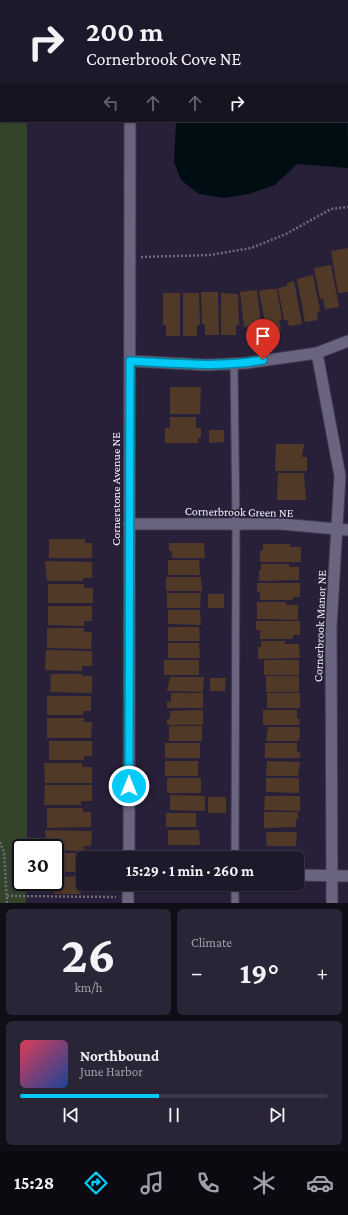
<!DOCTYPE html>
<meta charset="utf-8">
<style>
body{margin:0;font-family:"Crimson Pro",serif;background:#2a2536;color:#f1f3f6;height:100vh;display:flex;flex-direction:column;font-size:15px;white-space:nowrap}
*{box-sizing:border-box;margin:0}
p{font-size:13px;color:#a0a0a8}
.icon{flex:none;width:22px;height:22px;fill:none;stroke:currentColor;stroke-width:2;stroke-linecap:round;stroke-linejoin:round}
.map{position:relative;height:903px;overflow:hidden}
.sheet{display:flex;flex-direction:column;gap:6px;padding:6px;background:#100d17;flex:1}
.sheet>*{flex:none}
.banner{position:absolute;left:0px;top:0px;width:348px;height:122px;box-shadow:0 1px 3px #0004,0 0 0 1px #3b3747;background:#1d182a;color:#f1f3f6;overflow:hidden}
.speed{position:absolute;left:12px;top:839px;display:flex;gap:8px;font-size:20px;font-weight:700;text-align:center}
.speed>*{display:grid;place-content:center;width:52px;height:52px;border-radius:50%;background:#1d182a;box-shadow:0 1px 3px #0004,0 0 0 1px #3b3747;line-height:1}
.speed .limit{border:2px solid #111;border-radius:6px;background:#fff;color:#111}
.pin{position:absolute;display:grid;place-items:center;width:34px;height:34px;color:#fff;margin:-41px -17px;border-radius:50% 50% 50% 0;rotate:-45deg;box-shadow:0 0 4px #0007}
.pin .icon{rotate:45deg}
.me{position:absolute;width:44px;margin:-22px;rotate:0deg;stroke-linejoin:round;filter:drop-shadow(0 0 3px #0008)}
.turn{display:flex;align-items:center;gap:14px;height:84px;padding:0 20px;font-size:18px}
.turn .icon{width:52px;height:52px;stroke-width:2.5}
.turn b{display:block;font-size:28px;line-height:34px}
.lanes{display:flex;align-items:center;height:38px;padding:0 20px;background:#0003;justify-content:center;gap:20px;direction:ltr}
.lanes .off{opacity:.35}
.big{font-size:30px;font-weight:700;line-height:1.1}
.sheet .tile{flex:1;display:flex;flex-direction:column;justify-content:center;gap:6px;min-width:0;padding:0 14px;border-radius:6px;background:#2a2536}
.sheet .dial{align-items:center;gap:0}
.dial b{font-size:52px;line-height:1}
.song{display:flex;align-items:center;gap:12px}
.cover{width:48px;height:48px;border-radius:6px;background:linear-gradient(135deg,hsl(350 70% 55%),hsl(220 70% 35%))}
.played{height:4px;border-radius:2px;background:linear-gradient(90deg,#00cbf8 45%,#3b3747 45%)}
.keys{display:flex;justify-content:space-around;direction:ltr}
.heat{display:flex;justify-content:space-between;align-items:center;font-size:22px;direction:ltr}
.sheet .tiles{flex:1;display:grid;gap:6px;grid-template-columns:1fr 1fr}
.tile:last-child{grid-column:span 2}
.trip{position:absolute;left:76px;top:851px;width:228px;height:40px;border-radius:6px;background:#1d182a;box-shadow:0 1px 3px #0004,0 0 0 1px #3b3747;font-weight:700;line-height:40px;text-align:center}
.menu{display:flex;height:64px;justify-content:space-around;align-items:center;background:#0c0a11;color:#a0a0a8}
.menu .icon{width:28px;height:28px}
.menu .active{color:#00cbf8}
.menu b{font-size:18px;color:#f1f3f6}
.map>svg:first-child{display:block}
.green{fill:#34442b}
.water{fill:#000d13}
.building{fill:#503927}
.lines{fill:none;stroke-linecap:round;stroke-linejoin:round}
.service-casing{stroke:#423c50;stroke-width:9}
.minor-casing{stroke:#423c50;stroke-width:13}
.path{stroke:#706a7e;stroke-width:2.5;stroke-dasharray:2 2;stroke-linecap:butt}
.service{stroke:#6b6480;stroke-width:7}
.minor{stroke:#6b6480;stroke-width:11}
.route-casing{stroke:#0084a1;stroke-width:10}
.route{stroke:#00cbf8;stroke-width:7}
.labels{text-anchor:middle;stroke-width:3.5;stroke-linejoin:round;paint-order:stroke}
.street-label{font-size:12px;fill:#f3f0fd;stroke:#272038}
</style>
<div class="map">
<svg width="348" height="903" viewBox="0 0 348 903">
<rect width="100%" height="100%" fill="#272038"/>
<path class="green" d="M0 0H27L1 1V121H27V848H21V882H26V903H0Z"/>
<path class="water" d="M347 21 348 168 297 164 275 185 249 194 224 198 199 194 181 180 174 162 176 121H347Z"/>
<g class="building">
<path d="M348 248V292L338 293 331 251Z"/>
<path d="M331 265 339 307 325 309 323 298 320 299 314 268Z"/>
<path d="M313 275 320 311 317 312 318 320 305 322 297 279Z"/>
<path d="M294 281 302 324 289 326 287 320H284L278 288 287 286V283Z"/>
<path d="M269 289H277L282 319 279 320 281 330 267 333 259 291Z"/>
<path d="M257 290 262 333 248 335 247 326 244 327 240 292Z"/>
<path d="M201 292H218L219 335H205V324H202Z"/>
<path d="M163 293H180V336H166V325H163Z"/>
<path d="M183 293H199L200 325H197V336H183Z"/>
<path d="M221 293 238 294 239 325H236V335H221Z"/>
<path d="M170 387H201L200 414H170Z"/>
<path d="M170 417H196V428H201V438H198V443H165V428H170Z"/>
<path d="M209 430H224V442L209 443Z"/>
<path d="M276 444H304L302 457H307V471H275Z"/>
<path d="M278 473H304L306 500H277Z"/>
<path d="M49 539H85V543H92V558H49Z"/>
<path d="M169 543H204L205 558H172V551H169Z"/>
<path d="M263 544H290V547H301V562H260V551L263 550Z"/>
<path d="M168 560H199L200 575H168Z"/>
<path d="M45 561 92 562V578H83V581H47Z"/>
<path d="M261 564H289V567H299V580L259 581V570H261Z"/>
<path d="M166 577H201L202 591H166Z"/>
<path d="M257 583H300V597H293V600H260V592H257Z"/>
<path d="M48 584H84V588H93V603H48Z"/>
<path d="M167 593H201L200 608H167Z"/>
<rect x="208" y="594" width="16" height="14"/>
<path d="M257 602H286V605H298V620L257 619Z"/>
<path d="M48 606H92V621H84V626L48 625Z"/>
<path d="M168 610H200L201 625 168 624Z"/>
<path d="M256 621H300V635H293V639H260V630H256Z"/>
<path d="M168 627H199L200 641H168Z"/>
<path d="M47 628H84V632H92L91 649 47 648Z"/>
<path d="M261 641H285V644H299L300 658 258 659V647H261Z"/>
<path d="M168 643H199L200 658H168Z"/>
<path d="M46 650 92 651V666H82V671L45 670Z"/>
<rect x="164" y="660" width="35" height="15"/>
<rect x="264" y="660" width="35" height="15"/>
<path d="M51 674H82V676H92V693L50 692Z"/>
<rect x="266" y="676" width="33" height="16"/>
<path d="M170 677H204L203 692 167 691Z"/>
<path d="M210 678H226L225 691H210Z"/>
<path d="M171 693H203V708H167V702H171Z"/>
<rect x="267" y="693" width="33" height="15"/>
<path d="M47 696H91V711H83V715H47Z"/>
<path d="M203 710V725H167V719H170V711Z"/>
<path d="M263 710H297V719H300L299 725H263Z"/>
<path d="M47 718H84V722H92L91 738H47Z"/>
<rect x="169" y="726" width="33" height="15"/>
<path d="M268 727H300L299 741H266Z"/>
<path d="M49 741H92V756H84V760H49Z"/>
<rect x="165" y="743" width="35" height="15"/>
<path d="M265 743H297V752H300V758H265Z"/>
<rect x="165" y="761" width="33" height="15"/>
<path d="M267 761 300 762 298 776H266Z"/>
<path d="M44 763H82V767H92V783H45Z"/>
<rect x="167" y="778" width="34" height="15"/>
<path d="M266 778H299V793L266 792Z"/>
<path d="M45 785H92V801H81V805H44Z"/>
<path d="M170 795 205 796V811L170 810Z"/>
<path d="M265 796H300V811L264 810Z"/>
<rect x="208" y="797" width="18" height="16"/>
<path d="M47 808H83V812H91V827L47 828Z"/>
<path d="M264 812H298V819H296V827L264 828Z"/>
<rect x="166" y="813" width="30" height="14"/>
<path d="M45 830 92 831 91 846H84V851L55 850V848H47Z"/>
<path d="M168 830H199L200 845H168Z"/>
<path d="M266 832H297L296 846H267Z"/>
<path d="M55 853H82L83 872H55Z"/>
<path d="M83 876V884H91V891H81V894H54V888H50V882H55V877Z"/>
</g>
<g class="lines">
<defs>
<g id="service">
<path d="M234 364 236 524 235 858"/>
<path d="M235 903V884"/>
</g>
<g id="minor">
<path d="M131 1V0"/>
<path d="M317 353 340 476 331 627 332 903"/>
<path d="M130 361 207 365 247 363 317 353 348 341"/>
<path d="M129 524H281L348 530"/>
<path d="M129 858 130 121"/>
<path d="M297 875 348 876"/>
<path d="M128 903V884"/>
</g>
</defs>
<use href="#service" class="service-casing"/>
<use href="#minor" class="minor-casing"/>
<g class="path">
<path d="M263 0 268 1"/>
<path d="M347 3H348"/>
<path d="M141 257 210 255 251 248 286 234 331 209 348 207"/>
<path d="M0 842 4 852 7 903"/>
<path d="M7 896 116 897"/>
</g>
<use href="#service" class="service"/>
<use href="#minor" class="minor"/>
</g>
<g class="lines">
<defs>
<path id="route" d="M129 786 130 361C174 363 219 368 263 360"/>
</defs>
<use href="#route" class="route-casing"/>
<use href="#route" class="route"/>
</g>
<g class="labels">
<g class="street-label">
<text transform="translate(116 489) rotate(-90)" y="4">Cornerstone Avenue NE</text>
<text transform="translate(239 512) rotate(1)" y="4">Cornerbrook Green NE</text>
<text transform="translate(320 626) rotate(-88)" y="4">Cornerbrook Manor NE</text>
</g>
</g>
</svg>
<div class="speed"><div class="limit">30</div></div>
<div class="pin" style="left:263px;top:360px;background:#d93025"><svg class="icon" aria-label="arrive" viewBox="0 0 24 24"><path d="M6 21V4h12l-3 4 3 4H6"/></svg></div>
<svg class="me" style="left:129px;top:786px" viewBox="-20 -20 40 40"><circle r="17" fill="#00cbf8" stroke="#fff" stroke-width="3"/><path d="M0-11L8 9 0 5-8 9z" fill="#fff"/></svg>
<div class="trip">15:29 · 1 min · 260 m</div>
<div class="banner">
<div class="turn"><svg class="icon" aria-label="right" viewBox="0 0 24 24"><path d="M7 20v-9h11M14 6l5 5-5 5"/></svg><div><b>200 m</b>Cornerbrook Cove NE</div></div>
<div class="lanes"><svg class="icon off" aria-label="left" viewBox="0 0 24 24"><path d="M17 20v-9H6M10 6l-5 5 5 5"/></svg><svg class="icon off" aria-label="ahead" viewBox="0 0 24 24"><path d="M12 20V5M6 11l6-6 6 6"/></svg><svg class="icon off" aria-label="ahead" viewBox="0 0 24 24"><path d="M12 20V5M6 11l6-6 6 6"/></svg><svg class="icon" aria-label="right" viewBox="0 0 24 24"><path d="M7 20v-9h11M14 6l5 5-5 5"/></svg></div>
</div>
</div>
<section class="sheet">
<div class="tiles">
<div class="tile dial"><b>26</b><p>km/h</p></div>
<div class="tile"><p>Climate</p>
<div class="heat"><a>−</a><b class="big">19°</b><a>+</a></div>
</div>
<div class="tile">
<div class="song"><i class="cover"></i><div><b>Northbound</b><p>June Harbor</p></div></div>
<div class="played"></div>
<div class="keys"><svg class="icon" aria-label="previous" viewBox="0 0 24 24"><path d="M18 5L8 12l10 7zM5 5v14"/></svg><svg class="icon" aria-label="pause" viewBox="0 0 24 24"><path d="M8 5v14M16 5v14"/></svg><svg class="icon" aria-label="next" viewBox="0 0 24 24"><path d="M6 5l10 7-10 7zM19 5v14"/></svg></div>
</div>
</div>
</section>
<nav class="menu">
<b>15:28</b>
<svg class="icon active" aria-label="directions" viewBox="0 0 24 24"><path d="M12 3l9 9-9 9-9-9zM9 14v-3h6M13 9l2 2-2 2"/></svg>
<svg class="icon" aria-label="music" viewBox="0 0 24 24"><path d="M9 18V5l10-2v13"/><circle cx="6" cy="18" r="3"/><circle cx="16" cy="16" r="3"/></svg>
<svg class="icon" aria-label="phone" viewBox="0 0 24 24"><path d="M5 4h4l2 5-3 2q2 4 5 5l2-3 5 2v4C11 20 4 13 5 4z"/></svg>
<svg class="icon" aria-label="climate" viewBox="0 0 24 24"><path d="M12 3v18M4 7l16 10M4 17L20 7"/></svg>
<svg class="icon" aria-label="car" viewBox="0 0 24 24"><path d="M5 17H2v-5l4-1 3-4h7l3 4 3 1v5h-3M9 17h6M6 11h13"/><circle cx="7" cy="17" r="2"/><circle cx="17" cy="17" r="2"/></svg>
</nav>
